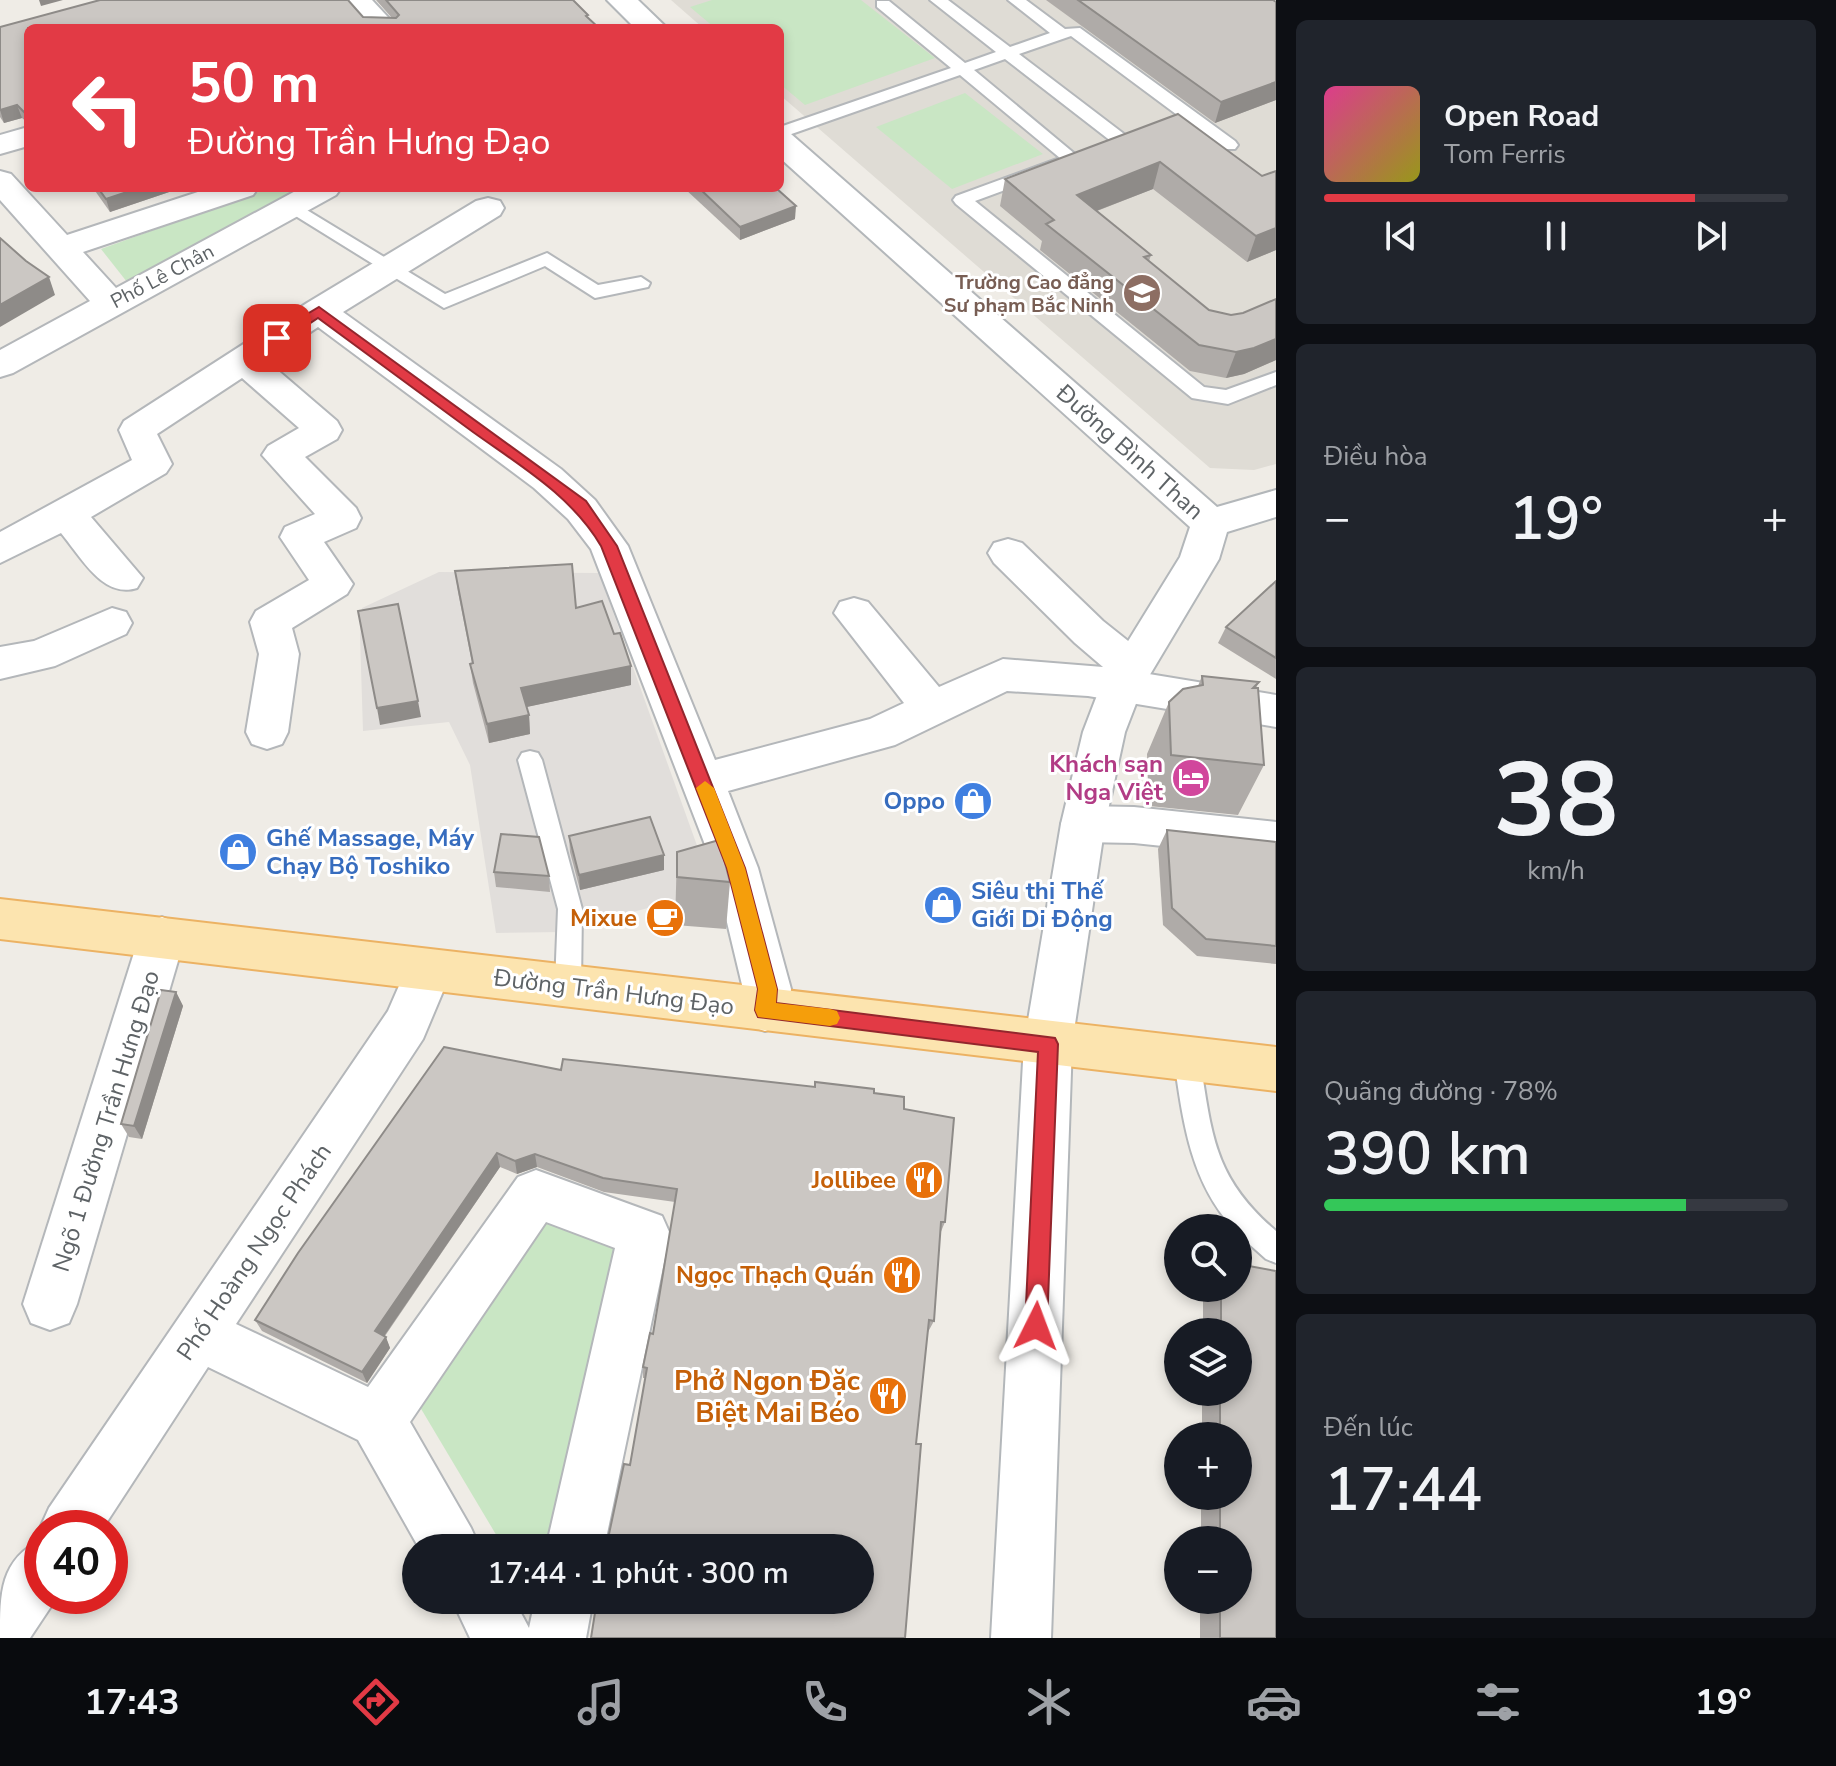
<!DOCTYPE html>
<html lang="vi">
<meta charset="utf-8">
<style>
body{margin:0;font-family:"Nunito Sans",sans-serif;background:#20242c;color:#f1f3f6;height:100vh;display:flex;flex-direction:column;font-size:30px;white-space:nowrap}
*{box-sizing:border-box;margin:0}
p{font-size:26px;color:#9ea1a6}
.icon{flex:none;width:44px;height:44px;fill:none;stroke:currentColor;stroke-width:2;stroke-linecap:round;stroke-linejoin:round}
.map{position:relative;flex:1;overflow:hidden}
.details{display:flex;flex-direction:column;gap:20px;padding:20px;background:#0d0f14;width:560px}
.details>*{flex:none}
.guide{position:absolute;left:24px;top:24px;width:760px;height:168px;border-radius:12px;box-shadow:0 4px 12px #0003;background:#e23a45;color:#fff;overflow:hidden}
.tools{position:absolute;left:1164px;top:1214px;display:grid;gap:16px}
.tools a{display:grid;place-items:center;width:88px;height:88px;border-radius:50%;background:#171b24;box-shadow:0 4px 12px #0003;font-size:40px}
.speed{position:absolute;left:24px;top:1510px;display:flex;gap:16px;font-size:40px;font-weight:700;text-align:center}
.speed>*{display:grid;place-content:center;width:104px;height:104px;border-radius:50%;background:#171b24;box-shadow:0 4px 12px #0003;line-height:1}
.speed .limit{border:12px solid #d22;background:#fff;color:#111}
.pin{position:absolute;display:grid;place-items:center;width:68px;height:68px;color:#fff;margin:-34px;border-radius:16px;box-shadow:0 4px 12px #0006}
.me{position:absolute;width:88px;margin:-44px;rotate:3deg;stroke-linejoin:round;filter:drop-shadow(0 0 6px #0008)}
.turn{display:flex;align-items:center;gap:28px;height:168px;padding:0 32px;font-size:36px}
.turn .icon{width:104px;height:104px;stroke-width:2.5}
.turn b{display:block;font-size:56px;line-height:68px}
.big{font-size:60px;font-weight:600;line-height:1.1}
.details .tile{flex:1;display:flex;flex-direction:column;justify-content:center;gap:12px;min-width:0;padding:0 28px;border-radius:12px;background:#20242c}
.details .dial{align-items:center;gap:0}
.dial b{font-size:104px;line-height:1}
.song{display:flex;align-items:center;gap:24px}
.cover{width:96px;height:96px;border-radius:12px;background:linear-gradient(135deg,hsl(330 70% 55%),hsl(60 70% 35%))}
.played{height:8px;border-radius:4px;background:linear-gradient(90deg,#e23a45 80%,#363941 80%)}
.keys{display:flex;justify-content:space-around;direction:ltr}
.heat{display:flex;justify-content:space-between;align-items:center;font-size:44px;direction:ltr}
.charge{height:12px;border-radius:6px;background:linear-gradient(90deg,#34c759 78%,#363941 0)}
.trip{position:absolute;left:402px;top:1534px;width:472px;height:80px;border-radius:40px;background:#171b24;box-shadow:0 4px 12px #0003;font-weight:600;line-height:80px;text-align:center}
.dock{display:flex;height:128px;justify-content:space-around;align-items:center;background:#090b0e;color:#9ea1a6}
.dock .icon{width:56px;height:56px}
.dock .on{color:#e23a45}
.dock b{font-size:36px;color:#f1f3f6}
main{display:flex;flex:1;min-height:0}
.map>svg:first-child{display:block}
.industrial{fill:#e1dedb}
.education{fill:#dfdcd5}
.green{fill:#c9e6c4}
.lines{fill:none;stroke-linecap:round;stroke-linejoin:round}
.lane-casing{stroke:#b4b7ba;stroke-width:4}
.street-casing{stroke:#b4b7ba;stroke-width:4}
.secondary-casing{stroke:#b3b7ba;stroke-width:4}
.primary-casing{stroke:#ecb263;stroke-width:4}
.lane{fill:#fff;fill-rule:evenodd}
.street{fill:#fff;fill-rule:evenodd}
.secondary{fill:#fff;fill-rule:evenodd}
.primary{fill:#fce4af;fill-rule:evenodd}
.wall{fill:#afaba8}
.shaded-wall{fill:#8e8b88}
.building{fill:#cbc7c3;stroke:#8e8b88;stroke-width:2}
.route{fill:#e23a45;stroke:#93262d;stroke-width:2}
.slow{fill:#f59e0b}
.labels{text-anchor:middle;stroke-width:6;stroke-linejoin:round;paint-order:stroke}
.far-street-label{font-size:20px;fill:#5e6366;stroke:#fff}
.far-education-label{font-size:20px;font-weight:bold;fill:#785e54;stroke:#fff;text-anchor:end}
.street-label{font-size:24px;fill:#5e6366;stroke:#fff}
.hotel-label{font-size:24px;font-weight:bold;fill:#b23c85;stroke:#fff;text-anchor:end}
.shop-label{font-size:24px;font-weight:bold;fill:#366cbe;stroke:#fff;text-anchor:start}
.food-label{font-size:24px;font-weight:bold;fill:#c56008;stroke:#fff;text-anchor:end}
.near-food-label{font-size:28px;font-weight:bold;fill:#c56008;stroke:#fff;text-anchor:end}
</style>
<main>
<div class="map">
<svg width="1276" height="1638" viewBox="0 0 1276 1638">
<rect width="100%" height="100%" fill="#efece6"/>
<path class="industrial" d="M439 572 599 573 713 890 561 932 496 933 470 765 449 722 363 731 360 636 362 608Z"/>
<path class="education" d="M671 0H1153L1276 79V464L1254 470 1210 468 780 95V28H703Z"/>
<g class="green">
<path d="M712 0H861L935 58 805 105 780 84V28H715L690 7Z"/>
<path d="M965 93 1043 154 952 189 876 127Z"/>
<path d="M270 188H306L127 282 101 249Z"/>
<path d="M543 1212 620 1243 559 1548H504L414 1397Z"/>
</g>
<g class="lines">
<defs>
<g id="lane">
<path d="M930 0H948L1010 47 1050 33 1008 0H1026L1065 29 1080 28 1235 141 1238 145 1235 149H1223L1071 36 1019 54 1128 137 1131 141 1128 145H1116L1005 59 974 70 1081 159 1078 163 975 201 1204 387 1226 390 1276 372V385L1228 404 1192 398 956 204 953 200 956 196 1060 158 960 75 780 138V127L951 68 877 7V1H889L965 63 996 52Z"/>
<path d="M292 201 445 294 547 253 598 285 641 277 650 283 648 287 595 298 545 266 444 308 286 210 283 206 286 202Z"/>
<path d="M530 751 538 753 542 760 582 909 581 985 577 993 568 996 559 993 555 985 558 909 518 760 522 753Z"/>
<path d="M1187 1048 1196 1052 1200 1060C1212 1136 1214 1178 1276 1231V1263L1266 1259 1238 1234V1228H1233C1190 1181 1183 1121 1174 1060L1178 1052Z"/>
</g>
<g id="street">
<path d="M342 0H372L398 28H367Z"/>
<path d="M28 127V146L0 154V135Z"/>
<path d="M0 171 11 174 67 235 210 188H258L253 195 83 252 116 288 301 188H341L336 195 13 373 0 377V350L90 301 0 200Z"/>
<path d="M488 198 500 201 504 208 500 215 343 312 561 469 595 500 628 546 715 760 870 719 904 703 834 613 840 602 854 598 868 602 939 687 1003 659 1103 667 1075 643 994 563 988 553 994 543 1008 539 1022 543 1103 621 1147 656 1153 667 1149 674 1276 695V727L1088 696 1007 691 895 745 728 791 758 868 791 989 789 1010 782 1025 765 1031 748 1025 741 1010 743 989 714 868 591 549 568 519 534 488 318 327 267 361 337 421 342 430 337 439 305 457 356 508 361 518 356 528 324 542 353 584 347 594 292 628 299 654 288 732 282 744 267 749 252 744 246 732 259 654 250 622 256 611 309 580 280 537 285 527 315 514 262 455 268 446 299 428 242 378 157 434 172 464 166 473 91 517 143 578 137 588C103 599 81 557 61 533L0 563V532L132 460 119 430 124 421 307 303 476 201Z"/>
<path d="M112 608 126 612 132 623 126 634 55 666 0 679V647L34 641Z"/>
<path d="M1083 806 1134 807 1276 822V858L1134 843 1083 842 1067 837 1061 824 1067 811Z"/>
<path d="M162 917 178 923 185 937 77 1304 69 1323 50 1330 31 1323 23 1304 139 937 146 923Z"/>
<path d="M429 950 446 956 452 970 423 1039 236 1324 368 1387 518 1177 536 1170 662 1216 670 1234 604 1548H546L615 1248 546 1222 410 1422 471 1528 480 1548H419L358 1440 208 1367 103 1528H42V1532L40 1528 49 1508 388 1011 412 956Z"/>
<path d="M42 1539V1596H58L30 1638H0C0 1592 0 1560 42 1539Z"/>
<path d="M452 1600H514L529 1628 535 1600H593L586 1638H470Z"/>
</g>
<g id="secondary">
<path d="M607 0H638L667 28H635Z"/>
<path d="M780 132 791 134 1217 507 1276 490V517L1227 532 1219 559 1142 688 1125 732 1105 824 1072 1044 1051 1638H991L1024 1044 1061 824 1083 732 1101 685 1180 557 1190 527 780 158Z"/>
</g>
<path id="primary" d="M0 899 1276 1047V1091L0 939Z"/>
</defs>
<use href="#lane" class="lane-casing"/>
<use href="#street" class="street-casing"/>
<use href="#secondary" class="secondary-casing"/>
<use href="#primary" class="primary-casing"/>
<use href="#lane" class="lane"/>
<use href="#street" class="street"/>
<use href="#secondary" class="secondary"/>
<use href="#primary" class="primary"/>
</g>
<g class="wall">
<path d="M376 0H573L588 15 28 28V123L22 118 4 123 0 117V27L363 17 392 18Z"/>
<path d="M1046 0H1273L1276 2V100L1215 123Z"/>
<path d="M1178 114 1262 176 1276 171V250L1247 262 1153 189 1097 211 1151 255 1149 261 1209 310 1231 315 1243 313 1276 299V360L1244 374 1226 378 1190 371 1040 250 1042 241 1000 206 1005 179Z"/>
<path d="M93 188H181L110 212Z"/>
<path d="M684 188H776L795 219 740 240Z"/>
<path d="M455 571 576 608 631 685 526 707 529 715 530 734 489 743 473 683 470 664 472 663 458 592Z"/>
<path d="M1276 581V679L1218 643 1226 627Z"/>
<path d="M1202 676 1259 682 1256 688 1264 765 1238 815 1149 806 1147 754 1169 702 1198 686Z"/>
<path d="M1167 830 1276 842V964L1197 956 1163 925 1158 849Z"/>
<path d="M569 836 664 855V870L580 890 570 852Z"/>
<path d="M677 852 730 882 726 929 675 925Z"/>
<path d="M494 872 549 876 550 892 496 887Z"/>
<path d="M176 992 183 1006 142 1139 129 1137 121 1124Z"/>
<path d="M561 1070 874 1093 904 1109 945 1222 940 1234 934 1321 928 1332 630 1465 645 1378H643V1367L653 1334 675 1202 604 1192 537 1167 517 1174 500 1167 385 1336 390 1348 367 1383 262 1331 255 1320Z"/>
<path d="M1203 1288H1238L1276 1638H1200V1600H1238V1540H1201V1496H1238V1436H1202V1392H1238V1332H1203Z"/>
</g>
<g class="shaded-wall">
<path d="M39 0H63L41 6Z"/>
<path d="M1276 82V100L1215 123 1221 102Z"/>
<path d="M17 105 22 118 4 123 0 110Z"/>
<path d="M1160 162 1153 189 1070 221 1077 195Z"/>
<path d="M139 188H181L110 212 106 199Z"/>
<path d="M796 206 795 219 740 240V227Z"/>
<path d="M1276 228V250L1247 262 1256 236Z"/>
<path d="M49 277 55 295 0 327V305Z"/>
<path d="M1276 339V360L1244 374 1226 378 1236 352Z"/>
<path d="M631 666V685L522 708 521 688Z"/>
<path d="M418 701 421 717 380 725 377 708Z"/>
<path d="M529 715 530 734 489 743 487 724Z"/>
<path d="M664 855V870L580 890 579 875Z"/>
<path d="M176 992 183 1006 142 1139 134 1126Z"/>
<path d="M497 1153 500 1167 380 1342 375 1331Z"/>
<path d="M535 1154 537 1167 517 1174 515 1161Z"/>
<path d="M386 1337 390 1348 367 1383 362 1372Z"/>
</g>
<g class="building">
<path d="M100 0H348L363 17 396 18 399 15 386 0H573L588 15 586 16 599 28H28V116L17 105 0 110V27Z"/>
<path d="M1078 0H1273L1276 2V82L1221 102Z"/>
<path d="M1178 114 1262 176 1276 171V228L1256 236 1160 162 1077 195 1151 255 1144 257 1209 310 1231 315 1243 313 1276 299V339L1254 348 1236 352 1199 345 1046 224 1054 220 1005 179Z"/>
<path d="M98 188H139L106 199Z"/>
<path d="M699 188H776L796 206 740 227Z"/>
<path d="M0 238 26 261 49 277 0 305Z"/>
<path d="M572 564 576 608 602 601 614 634 620 633 631 666 521 688 529 715 487 724 470 664 473 663 455 571Z"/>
<path d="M1276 581V658L1226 627Z"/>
<path d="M398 604 418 701 377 708 358 611Z"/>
<path d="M1202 676 1259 682 1253 688H1258L1264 765 1171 755 1169 702 1183 689 1203 685Z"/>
<path d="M650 817 664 855 579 875 569 836Z"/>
<path d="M1167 830 1276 842V946L1206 939 1172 908Z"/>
<path d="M501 834 539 837 549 876 494 872Z"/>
<path d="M719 840 730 882 677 877V852Z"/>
<path d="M161 990 176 992 134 1126 121 1124Z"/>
<path d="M444 1047 561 1070 563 1059 815 1087V1082L874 1089V1093L904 1097V1109L954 1118 945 1222H941L934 1321 929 1320 916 1444H921L905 1638H591L597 1600H860V1548H606L624 1464 630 1465 647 1368 643 1367 650 1333 653 1334 677 1189 603 1178 535 1154 515 1161 497 1153 375 1331 386 1337 362 1372 255 1320 298 1253Z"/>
<path d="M1238 1264 1276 1271V1638H1220V1600H1238V1540H1220V1496H1238V1436H1220V1392H1238V1332H1221V1288H1238Z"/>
</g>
<path class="route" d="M319 307 586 501 617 546 745 868 777 989 776 1003 1055 1038 1058 1044 1047 1326 1043 1334 1036 1337 1028 1334 1025 1326 1038 1052 758 1017 755 1010 758 989 727 868 601 546C572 496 519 465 473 432 422 394 370 356 318 318L282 342H272V335Z"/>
<path class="slow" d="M705 781 714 788 745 868 777 989 776 1003 830 1009 837 1011 840 1018 837 1024 830 1026 758 1017 755 1010 758 989 727 868 696 788Z"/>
<defs>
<symbol id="university-disc" viewBox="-11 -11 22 22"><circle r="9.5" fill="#8d6e63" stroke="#fff"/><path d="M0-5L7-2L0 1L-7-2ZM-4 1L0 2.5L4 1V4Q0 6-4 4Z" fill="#fff"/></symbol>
<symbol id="hotel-disc" viewBox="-11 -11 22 22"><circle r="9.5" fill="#d1479c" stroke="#fff"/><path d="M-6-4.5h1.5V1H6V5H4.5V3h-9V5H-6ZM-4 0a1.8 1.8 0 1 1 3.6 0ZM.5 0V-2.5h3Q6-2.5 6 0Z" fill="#fff"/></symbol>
<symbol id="shop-disc" viewBox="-11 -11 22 22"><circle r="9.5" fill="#3f7fe0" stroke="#fff"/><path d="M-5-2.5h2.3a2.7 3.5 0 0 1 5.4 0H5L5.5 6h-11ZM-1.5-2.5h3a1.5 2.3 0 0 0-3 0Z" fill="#fff"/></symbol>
<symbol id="cafe-disc" viewBox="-11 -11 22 22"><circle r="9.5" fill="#e8710a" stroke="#fff"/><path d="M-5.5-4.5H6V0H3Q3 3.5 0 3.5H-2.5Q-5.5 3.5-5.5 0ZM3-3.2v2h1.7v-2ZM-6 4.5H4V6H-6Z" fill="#fff"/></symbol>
<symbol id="restaurant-disc" viewBox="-11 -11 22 22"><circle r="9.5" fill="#e8710a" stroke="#fff"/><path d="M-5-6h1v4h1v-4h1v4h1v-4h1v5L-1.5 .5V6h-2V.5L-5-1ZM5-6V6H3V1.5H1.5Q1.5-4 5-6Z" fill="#fff"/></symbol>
</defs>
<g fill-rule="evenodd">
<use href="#university-disc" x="1120" y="271" width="44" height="44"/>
<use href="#hotel-disc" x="1169" y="756" width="44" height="44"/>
<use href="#shop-disc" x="951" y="779" width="44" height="44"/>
<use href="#shop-disc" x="216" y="830" width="44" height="44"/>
<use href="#shop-disc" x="921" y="883" width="44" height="44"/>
<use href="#cafe-disc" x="643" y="896" width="44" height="44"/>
<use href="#restaurant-disc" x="902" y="1158" width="44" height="44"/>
<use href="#restaurant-disc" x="880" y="1253" width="44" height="44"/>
<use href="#restaurant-disc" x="866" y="1374" width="44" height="44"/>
</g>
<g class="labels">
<g class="far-street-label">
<text transform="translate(162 276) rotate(-28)" y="7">Phố Lê Chân</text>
</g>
<g class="far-education-label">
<text x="1114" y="289">Trường Cao đẳng<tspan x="1114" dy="23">Sư phạm Bắc Ninh</tspan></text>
</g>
<g class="street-label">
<text transform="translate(1130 452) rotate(42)" y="8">Đường Bình Than</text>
<text transform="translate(614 992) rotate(7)" y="8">Đường Trần Hưng Đạo</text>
<text transform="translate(106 1121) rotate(-73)" y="8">Ngõ 1 Đường Trần Hưng Đạo</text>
<text transform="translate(254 1252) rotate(-56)" y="8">Phố Hoàng Ngọc Phách</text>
</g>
<g class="hotel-label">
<text x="1163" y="772">Khách sạn<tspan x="1163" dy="28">Nga Việt</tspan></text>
</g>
<g class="shop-label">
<text x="945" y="809" text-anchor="end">Oppo</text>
<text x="266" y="846">Ghế Massage, Máy<tspan x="266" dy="28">Chạy Bộ Toshiko</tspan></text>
<text x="971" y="899">Siêu thị Thế<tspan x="971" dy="28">Giới Di Động</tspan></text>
</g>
<g class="food-label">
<text x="637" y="926">Mixue</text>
<text x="896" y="1188">Jollibee</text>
<text x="874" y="1283">Ngọc Thạch Quán</text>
</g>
<g class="near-food-label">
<text x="860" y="1390">Phở Ngon Đặc<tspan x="860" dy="32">Biệt Mai Béo</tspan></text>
</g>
</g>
</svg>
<div class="tools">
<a><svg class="icon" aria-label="search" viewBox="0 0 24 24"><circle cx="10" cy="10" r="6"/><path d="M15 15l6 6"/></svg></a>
<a><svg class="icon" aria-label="layers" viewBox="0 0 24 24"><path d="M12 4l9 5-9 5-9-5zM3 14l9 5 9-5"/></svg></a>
<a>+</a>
<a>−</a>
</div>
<div class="speed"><div class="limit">40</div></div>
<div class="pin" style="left:277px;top:338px;background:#d93025"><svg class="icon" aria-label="arrive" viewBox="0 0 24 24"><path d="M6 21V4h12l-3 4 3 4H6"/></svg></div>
<svg class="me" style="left:1036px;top:1326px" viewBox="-20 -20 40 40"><path d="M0-17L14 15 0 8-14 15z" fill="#e23a45" stroke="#fff" stroke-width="4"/></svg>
<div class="trip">17:44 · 1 phút · 300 m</div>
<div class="guide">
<div class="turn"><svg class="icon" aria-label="left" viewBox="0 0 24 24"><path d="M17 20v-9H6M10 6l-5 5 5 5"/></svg><div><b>50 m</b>Đường Trần Hưng Đạo</div></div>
</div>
</div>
<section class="details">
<div class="tile">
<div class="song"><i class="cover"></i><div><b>Open Road</b><p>Tom Ferris</p></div></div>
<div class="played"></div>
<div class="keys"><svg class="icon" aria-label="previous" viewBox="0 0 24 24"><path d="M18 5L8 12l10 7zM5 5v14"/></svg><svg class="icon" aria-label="pause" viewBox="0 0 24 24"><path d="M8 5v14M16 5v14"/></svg><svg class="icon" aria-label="next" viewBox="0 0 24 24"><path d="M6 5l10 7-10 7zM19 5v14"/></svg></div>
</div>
<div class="tile"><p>Điều hòa</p>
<div class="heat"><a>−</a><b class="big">19°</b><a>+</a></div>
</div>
<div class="tile dial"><b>38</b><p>km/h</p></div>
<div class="tile"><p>Quãng đường · 78%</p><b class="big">390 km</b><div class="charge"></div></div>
<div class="tile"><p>Đến lúc</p><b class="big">17:44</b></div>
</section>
</main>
<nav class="dock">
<b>17:43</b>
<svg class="icon on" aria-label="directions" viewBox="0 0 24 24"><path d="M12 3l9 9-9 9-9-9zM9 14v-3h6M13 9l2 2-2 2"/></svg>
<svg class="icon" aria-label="music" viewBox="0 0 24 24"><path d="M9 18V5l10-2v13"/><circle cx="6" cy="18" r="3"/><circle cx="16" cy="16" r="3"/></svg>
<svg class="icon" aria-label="phone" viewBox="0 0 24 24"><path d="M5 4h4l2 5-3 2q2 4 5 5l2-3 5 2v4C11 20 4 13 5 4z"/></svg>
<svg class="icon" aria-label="climate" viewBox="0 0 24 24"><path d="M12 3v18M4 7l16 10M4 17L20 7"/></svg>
<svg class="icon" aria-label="car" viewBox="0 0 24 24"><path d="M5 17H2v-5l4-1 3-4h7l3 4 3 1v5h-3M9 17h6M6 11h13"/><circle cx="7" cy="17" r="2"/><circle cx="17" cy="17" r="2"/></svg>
<svg class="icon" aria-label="filters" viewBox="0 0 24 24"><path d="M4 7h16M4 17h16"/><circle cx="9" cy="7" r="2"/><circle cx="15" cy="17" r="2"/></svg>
<b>19°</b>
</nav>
